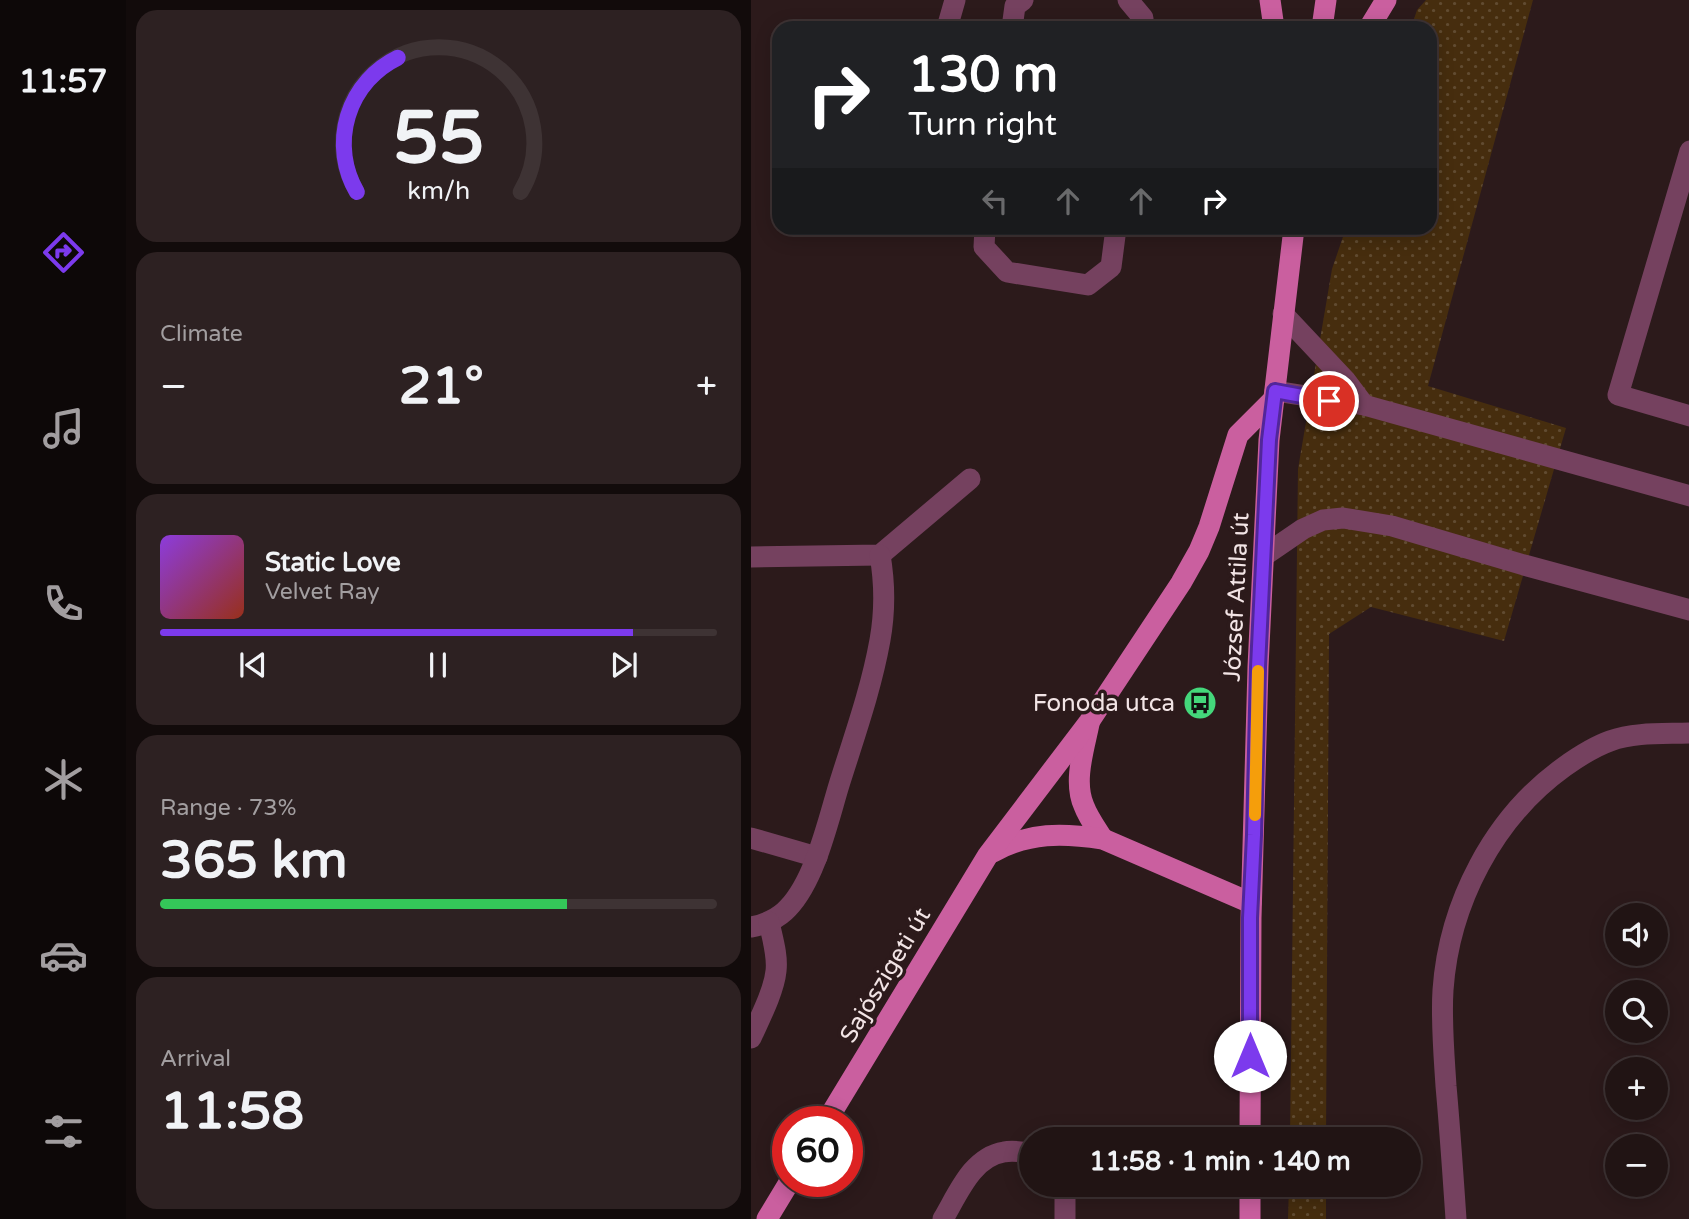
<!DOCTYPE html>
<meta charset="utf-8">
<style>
body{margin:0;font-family:"Varela Round",sans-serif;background:#2d2122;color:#f1f3f6;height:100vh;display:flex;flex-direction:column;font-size:26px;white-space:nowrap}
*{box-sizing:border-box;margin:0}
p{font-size:23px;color:#a29ea0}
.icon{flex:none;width:38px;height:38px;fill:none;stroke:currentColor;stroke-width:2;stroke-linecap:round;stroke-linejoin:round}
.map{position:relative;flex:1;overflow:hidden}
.sheet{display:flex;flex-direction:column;gap:10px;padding:10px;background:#120b0b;width:625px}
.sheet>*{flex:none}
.hud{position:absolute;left:21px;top:21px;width:665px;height:214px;border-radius:21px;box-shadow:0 4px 18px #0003,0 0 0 2px #3e3334;background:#202124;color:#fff;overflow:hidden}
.fabs{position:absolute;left:854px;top:903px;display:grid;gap:14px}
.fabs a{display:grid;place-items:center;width:63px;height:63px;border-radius:50%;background:#211414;box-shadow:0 4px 18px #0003,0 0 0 2px #3e3334;font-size:35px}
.speed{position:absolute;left:21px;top:1106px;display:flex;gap:14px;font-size:35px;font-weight:700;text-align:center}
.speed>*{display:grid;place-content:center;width:91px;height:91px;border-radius:50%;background:#211414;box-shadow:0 4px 18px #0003,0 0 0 2px #3e3334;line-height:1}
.speed .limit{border:10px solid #d22;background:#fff;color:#111}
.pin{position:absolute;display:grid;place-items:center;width:60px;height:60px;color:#fff;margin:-30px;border:4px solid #fff;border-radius:50%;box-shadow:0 2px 7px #0007}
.me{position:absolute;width:77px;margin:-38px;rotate:0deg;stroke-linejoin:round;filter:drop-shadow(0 0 5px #0008)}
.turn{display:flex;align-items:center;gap:24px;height:147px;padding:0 21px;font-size:32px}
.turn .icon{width:91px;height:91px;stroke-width:2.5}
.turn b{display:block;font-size:49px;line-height:60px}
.lanes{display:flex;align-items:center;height:66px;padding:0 21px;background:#0003;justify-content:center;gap:35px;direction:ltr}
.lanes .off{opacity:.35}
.big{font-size:52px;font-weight:700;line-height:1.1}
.sheet .card{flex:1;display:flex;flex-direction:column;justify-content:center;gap:10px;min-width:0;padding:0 24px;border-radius:21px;background:#2d2122}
.sheet .dial{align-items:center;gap:0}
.dial svg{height:182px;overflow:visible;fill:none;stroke:#3e3334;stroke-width:7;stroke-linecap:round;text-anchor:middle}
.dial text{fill:#f1f3f6;stroke:none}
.song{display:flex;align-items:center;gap:21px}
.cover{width:84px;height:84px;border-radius:10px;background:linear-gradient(135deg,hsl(270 70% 55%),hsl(10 70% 35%))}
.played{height:7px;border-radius:4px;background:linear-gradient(90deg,#7c3aed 85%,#3e3334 85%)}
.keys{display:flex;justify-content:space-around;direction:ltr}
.heat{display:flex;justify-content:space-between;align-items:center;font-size:38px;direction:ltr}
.charge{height:10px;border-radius:5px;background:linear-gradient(90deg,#34c759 73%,#3e3334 0)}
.trip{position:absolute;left:268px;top:1127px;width:402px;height:70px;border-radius:35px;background:#211414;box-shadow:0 4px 18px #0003,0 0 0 2px #3e3334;font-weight:700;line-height:70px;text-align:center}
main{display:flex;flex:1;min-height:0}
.tab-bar{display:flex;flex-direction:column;width:126px;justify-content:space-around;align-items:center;background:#0d0808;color:#a29ea0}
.tab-bar .icon{width:49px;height:49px}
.tab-bar .active{color:#7c3aed}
.tab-bar b{font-size:32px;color:#f1f3f6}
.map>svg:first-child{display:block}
.grass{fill:url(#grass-dots)}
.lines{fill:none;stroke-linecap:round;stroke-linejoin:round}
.minor{stroke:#75415f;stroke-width:21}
.major{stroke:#ca5f9f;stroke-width:21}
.route-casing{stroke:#51269a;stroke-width:18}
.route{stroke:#7c3aed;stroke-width:12}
.slow{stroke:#f59e0b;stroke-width:12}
.labels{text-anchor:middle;stroke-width:7;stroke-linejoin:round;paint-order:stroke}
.street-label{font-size:24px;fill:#f2e4e5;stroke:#2c1a1b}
.poi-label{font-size:24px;fill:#f2e4e5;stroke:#2c1a1b;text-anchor:end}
</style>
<main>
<nav class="tab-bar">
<b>11:57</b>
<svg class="icon active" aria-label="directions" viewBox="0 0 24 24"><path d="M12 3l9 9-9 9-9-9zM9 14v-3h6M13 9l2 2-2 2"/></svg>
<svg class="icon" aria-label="music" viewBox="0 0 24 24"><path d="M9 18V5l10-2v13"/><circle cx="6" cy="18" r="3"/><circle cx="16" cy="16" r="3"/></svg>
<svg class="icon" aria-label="phone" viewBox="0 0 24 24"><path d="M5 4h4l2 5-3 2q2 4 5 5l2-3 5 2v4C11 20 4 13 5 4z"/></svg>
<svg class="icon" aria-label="climate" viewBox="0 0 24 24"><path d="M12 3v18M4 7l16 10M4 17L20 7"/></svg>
<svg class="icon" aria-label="car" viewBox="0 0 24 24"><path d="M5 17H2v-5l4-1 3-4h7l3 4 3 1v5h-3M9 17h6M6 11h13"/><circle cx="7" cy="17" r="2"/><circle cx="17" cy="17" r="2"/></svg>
<svg class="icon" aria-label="filters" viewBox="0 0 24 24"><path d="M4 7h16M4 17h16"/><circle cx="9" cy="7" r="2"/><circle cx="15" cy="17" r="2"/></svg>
</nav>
<section class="sheet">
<div class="card dial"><svg viewBox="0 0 100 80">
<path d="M14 69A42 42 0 1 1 86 69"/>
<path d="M14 69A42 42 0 0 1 32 10" stroke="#7c3aed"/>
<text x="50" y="56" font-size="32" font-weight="700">55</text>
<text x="50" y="72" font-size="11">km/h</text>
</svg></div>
<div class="card"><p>Climate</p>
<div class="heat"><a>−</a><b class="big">21°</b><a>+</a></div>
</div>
<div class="card">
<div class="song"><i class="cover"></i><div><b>Static Love</b><p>Velvet Ray</p></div></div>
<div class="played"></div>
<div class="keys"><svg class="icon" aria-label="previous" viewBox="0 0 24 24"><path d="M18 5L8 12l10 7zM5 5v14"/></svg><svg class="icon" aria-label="pause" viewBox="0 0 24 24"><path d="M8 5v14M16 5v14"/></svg><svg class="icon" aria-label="next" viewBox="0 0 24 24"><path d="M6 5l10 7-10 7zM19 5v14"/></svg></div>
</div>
<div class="card"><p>Range · 73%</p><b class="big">365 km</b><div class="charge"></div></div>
<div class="card"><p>Arrival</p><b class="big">11:58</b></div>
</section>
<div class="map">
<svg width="939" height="1219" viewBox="0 0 939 1219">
<defs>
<pattern id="grass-dots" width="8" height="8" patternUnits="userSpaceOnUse" patternTransform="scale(1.75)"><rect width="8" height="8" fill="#462d0e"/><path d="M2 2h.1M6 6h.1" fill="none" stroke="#614b31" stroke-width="1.8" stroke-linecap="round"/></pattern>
</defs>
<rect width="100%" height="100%" fill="#2c1a1b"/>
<g class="grass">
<path d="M675 0H782L677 386 815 428 753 641 620 607 578 634 575 1139H539L547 469 581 269 595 228H679V28H660L666 10Z"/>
<path d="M538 1185H575V1219H537Z"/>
</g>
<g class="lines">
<g class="minor">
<path d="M377 0 392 18 391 28"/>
<path d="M196 28 204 0"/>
<path d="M261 28 264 6 272 0"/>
<path d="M939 151 867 395 939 416"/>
<path d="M234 228 233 247 256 272 337 285 360 267 365 228"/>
<path d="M532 314 595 381 613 405"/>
<path d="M524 391 613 405 939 496"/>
<path d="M514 555 552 529 572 520 592 518 641 526 773 565 939 610"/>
<path d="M0 557 129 555 219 479"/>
<path d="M0 838 66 857"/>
<path d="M0 927C13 925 28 918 37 908 64 880 77 821 88 785 103 737 120 690 129 640 134 612 134 584 129 555"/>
<path d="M0 1038C9 1018 23 991 25 971 27 955 21 937 18 922"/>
<path d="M312 1185 314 1191V1219"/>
<path d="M192 1219C207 1194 221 1157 253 1152 262 1150 271 1152 280 1153"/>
<path d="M705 1219C702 1175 699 1130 695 1086 693 1054 690 1022 692 990 698 904 742 818 813 767 827 757 842 747 859 741 884 732 912 734 939 733"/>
</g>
<g class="major">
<path d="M519 0 523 28"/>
<path d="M571 28 575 0"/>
<path d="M618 28 635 0"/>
<path d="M338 724C333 749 322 782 333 806 337 817 345 828 352 839"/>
<path d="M242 852C278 832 312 833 352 839L500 903"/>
<path d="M75 1122 237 855 338 722 430 583 448 551 458 527 487 435 523 399"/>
<path d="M499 1139 500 918 507 667 518 440 543 228"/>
<path d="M16 1219 39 1181"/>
<path d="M499 1219V1185"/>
</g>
</g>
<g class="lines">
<defs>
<path id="route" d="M499 1056V918L503 835 507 667 518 440 524 391 578 401"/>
</defs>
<use href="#route" class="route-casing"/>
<use href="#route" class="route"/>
<path class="slow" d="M504 815 507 671"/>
</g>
<defs>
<symbol id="bus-disc" viewBox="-11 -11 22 22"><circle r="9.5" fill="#44d77b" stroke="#2c1a1b"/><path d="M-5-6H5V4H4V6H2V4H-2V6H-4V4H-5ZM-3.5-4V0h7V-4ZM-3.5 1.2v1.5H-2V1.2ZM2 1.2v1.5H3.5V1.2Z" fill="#111"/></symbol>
</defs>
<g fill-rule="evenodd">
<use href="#bus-disc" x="430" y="684" width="38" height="38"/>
</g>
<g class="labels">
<g class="street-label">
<text transform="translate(485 597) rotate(-87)" y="8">József Attila út</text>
<text transform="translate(134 975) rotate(-59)" y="8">Sajószigeti út</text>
</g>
<g class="poi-label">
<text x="424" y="711">Fonoda utca</text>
</g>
</g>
</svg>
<div class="fabs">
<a><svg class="icon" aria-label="sound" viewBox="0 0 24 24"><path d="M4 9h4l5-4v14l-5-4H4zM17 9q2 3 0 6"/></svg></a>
<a><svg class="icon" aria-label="search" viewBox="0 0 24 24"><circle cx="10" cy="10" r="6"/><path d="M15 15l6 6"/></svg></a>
<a>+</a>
<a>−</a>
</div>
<div class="speed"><div class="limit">60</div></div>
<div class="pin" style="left:578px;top:401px;background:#d93025"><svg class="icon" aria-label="arrive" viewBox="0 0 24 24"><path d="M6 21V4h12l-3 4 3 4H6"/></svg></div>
<svg class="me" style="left:499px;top:1056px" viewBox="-20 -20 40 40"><circle r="19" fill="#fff"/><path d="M0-13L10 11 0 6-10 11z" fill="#7c3aed"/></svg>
<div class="trip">11:58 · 1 min · 140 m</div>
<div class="hud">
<div class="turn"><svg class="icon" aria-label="right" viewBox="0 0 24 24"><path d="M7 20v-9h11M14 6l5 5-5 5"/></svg><div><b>130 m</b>Turn right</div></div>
<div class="lanes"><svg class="icon off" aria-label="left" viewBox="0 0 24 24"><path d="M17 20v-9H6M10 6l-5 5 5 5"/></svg><svg class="icon off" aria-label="ahead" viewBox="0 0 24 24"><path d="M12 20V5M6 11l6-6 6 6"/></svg><svg class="icon off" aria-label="ahead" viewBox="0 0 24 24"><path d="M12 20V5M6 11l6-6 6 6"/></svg><svg class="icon" aria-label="right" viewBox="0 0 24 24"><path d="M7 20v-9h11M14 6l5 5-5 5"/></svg></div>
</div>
</div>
</main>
